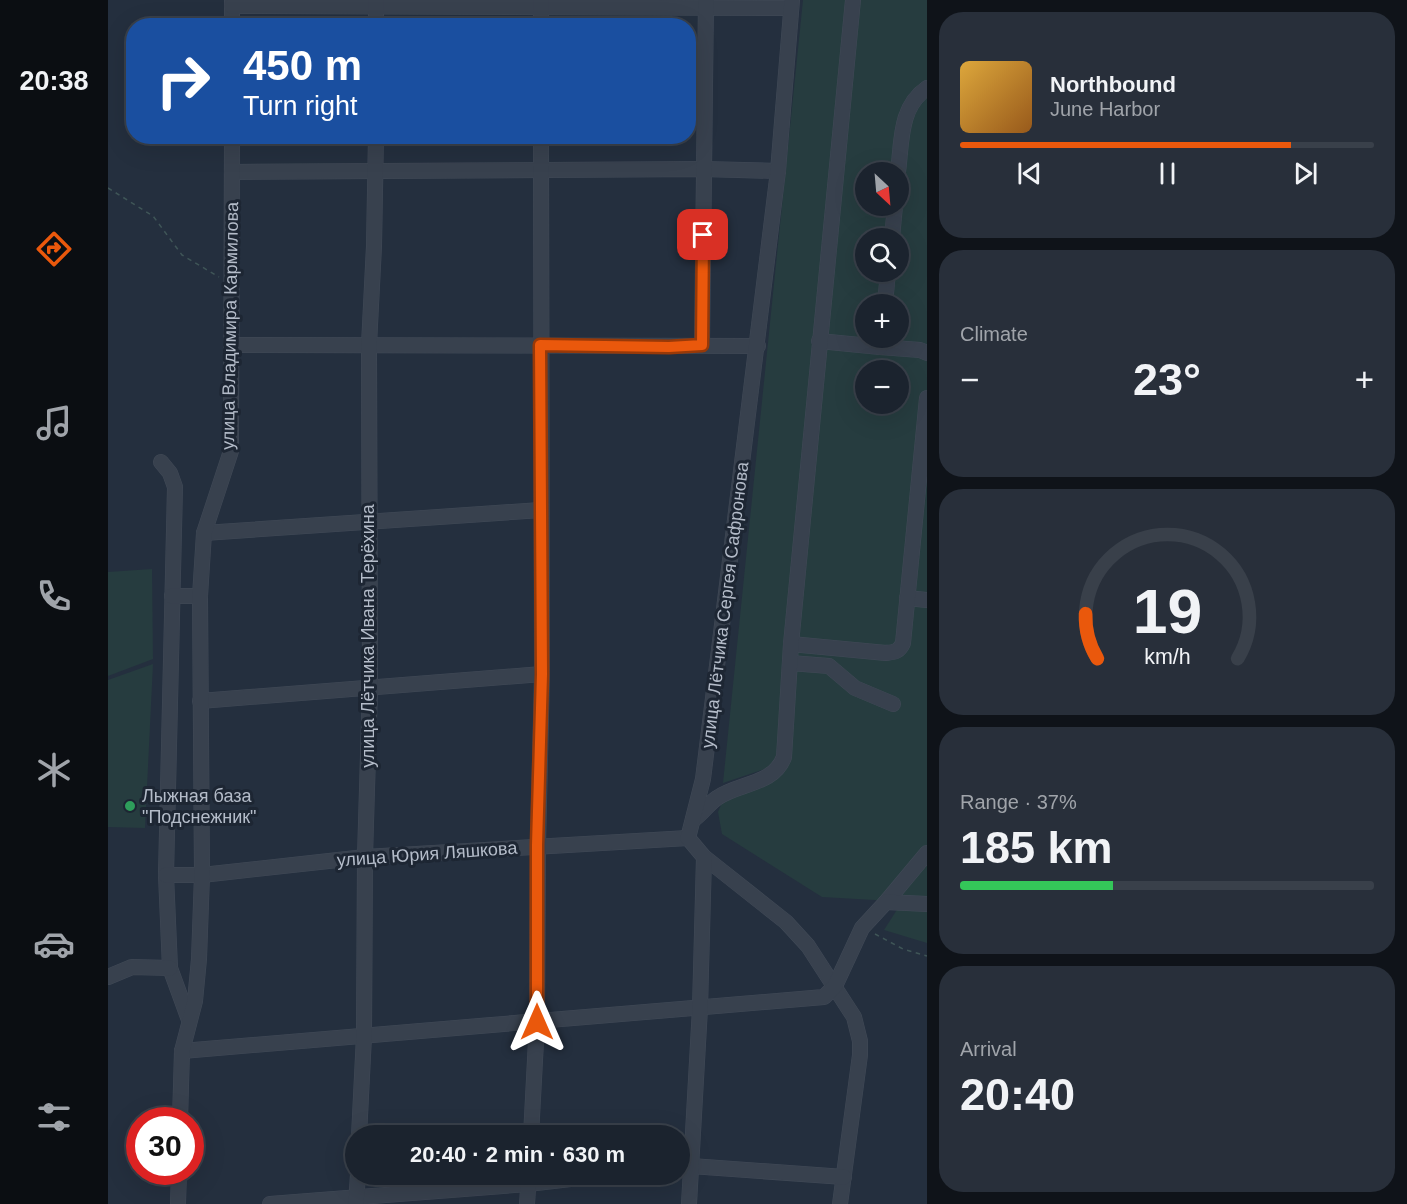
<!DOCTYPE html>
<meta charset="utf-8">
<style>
body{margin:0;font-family:Helvetica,sans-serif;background:#282f3a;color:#f1f3f6;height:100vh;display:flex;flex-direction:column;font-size:22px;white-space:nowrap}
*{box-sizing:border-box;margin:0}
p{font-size:20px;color:#a0a4aa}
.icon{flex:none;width:33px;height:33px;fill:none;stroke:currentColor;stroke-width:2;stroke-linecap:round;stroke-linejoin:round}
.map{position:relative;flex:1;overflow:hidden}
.drawer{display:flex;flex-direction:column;gap:12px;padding:12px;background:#0f1319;width:480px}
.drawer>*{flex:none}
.hud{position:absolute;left:18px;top:18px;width:570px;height:126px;border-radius:24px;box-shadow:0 6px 24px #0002,0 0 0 2px #39404a;background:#1a4fa0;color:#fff;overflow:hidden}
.needle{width:39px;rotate:154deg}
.tools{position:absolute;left:747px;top:162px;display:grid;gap:12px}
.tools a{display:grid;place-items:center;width:54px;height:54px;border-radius:50%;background:#1b232e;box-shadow:0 6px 24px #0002,0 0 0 2px #39404a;font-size:30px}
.speed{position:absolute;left:18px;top:1107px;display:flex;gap:12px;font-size:30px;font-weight:700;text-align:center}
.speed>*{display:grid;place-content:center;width:78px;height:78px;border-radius:50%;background:#1b232e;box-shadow:0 6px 24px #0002,0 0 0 2px #39404a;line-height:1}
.speed .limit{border:9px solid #d22;background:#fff;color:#111}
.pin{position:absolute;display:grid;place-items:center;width:51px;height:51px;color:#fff;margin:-26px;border-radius:12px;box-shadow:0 3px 9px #0006}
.me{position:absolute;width:66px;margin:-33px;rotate:0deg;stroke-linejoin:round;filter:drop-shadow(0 0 4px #0008)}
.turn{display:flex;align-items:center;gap:21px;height:126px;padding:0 18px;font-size:27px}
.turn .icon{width:78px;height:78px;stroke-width:2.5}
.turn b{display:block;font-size:42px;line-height:51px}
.big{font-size:45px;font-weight:700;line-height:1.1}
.drawer .widget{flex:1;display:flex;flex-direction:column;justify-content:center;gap:9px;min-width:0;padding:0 21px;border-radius:24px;background:#282f3a}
.drawer .dial{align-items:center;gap:0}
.dial svg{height:156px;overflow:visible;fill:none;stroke:#39404a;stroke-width:7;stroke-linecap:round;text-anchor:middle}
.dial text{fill:#f1f3f6;stroke:none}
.song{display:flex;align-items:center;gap:18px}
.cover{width:72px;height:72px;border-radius:9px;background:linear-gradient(135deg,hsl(40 70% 55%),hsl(30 70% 35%))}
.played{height:6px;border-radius:3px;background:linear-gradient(90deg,#ea580c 80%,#39404a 80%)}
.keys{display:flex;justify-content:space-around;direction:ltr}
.heat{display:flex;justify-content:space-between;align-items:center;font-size:33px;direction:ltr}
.charge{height:9px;border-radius:4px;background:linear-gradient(90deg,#34c759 37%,#39404a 0)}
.trip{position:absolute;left:237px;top:1125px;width:345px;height:60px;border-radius:30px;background:#1b232e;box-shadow:0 6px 24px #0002,0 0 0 2px #39404a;font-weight:700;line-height:60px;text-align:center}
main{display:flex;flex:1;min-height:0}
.menu{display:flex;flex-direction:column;width:108px;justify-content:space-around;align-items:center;background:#0b0e12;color:#a0a4aa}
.menu .icon{width:42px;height:42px}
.menu .selected{color:#ea580c}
.menu b{font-size:27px;color:#f1f3f6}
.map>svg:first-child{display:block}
.green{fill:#263c3f;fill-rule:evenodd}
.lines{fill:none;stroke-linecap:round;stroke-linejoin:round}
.minor-casing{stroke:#414a57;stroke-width:16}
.path{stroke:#3f5557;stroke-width:1.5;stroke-dasharray:4.5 4.5;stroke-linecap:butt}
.minor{stroke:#38414e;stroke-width:15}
.route-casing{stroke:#983908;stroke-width:15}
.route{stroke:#ea580c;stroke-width:10}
.leisure-dot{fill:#2e9e5b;stroke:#1d2633;stroke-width:2}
.labels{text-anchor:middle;stroke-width:6;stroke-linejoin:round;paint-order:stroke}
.street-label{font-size:18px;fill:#b4bcc9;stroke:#1d2633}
.poi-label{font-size:18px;fill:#b4bcc9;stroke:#1d2633;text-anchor:start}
</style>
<main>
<nav class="menu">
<b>20:38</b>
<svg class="icon selected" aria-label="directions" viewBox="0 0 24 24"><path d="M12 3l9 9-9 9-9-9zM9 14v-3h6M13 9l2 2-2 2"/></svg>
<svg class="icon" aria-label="music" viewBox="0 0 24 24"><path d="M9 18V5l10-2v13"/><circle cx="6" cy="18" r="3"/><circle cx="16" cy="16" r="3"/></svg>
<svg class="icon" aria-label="phone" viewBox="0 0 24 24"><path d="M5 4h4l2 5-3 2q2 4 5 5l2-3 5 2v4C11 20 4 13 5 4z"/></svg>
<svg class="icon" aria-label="climate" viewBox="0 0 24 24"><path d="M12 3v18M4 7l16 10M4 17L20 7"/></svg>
<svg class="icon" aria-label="car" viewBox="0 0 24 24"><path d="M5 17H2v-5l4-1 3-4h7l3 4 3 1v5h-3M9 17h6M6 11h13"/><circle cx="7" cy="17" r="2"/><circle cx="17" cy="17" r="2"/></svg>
<svg class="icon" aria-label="filters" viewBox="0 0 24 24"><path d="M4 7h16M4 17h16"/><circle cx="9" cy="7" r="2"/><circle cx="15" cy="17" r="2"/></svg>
</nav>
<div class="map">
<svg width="819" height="1204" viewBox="0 0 819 1204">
<rect width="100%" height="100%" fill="#242f3e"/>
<g class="green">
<path d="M695 0H819V903L714 897 614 834 610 812 616 798 660 768 615 783ZM758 172H790V206H758ZM758 238H790V272H758ZM758 304H790V338H758ZM758 370H790V404H758Z"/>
<path d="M44 569 45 659 0 676V572Z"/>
<path d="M45 664 37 828 0 827V680Z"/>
<path d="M792 905 819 907V943L776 930Z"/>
</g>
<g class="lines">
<defs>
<g id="minor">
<path d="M124 0V26"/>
<path d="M124 6 683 8"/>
<path d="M268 26V0"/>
<path d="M433 26V0"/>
<path d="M124 172 595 169 670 171"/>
<path d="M790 172C794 142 791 107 819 88"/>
<path d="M784 238 787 206"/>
<path d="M777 304 780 272"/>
<path d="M773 338 772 347 812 350 819 353"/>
<path d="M711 341 772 347"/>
<path d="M125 345 650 346"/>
<path d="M594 345 598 0"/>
<path d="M53 462 62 473 67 487 58 875 62 968 81 1020"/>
<path d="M96 533 433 510"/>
<path d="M64 596H92"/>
<path d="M799 598 819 600"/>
<path d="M683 644 778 653C786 652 791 652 795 643L819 398"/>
<path d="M682 663 721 666 747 688 785 704"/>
<path d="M92 701 434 674"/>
<path d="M585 820C595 813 600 804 609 798 630 783 666 785 676 757L683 644 745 0"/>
<path d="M596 857 678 922 700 946 746 1017 752 1041V1055L732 1204"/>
<path d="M58 875H94L257 857 580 838"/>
<path d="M778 902 819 853"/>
<path d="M0 977 24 967 62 968"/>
<path d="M74 1051 716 997 727 986 754 928 778 902 819 904"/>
<path d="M72 1120 74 1051 87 1001 91 959 94 875 92 596 96 533 123 451 124 136"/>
<path d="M251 1136 256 1036 257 857 262 687 261 345 266 246 268 136"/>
<path d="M423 1136 429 1022 430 845 434 674 433 136"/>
<path d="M572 1167 583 1166 736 1177"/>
<path d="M70 1204 71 1172"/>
<path d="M162 1204 420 1184 505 1174"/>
<path d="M248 1204 250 1174"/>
<path d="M419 1204 421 1174"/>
<path d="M581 1204 592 1008 596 857 580 838 595 779 670 171 684 0"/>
</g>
</defs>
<use href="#minor" class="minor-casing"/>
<g class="path">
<path d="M0 188 45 216 74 255 111 277"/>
<path d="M767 934 795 949 819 956"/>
</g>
<use href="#minor" class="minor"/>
</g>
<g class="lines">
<defs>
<path id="route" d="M429 1022V845L434 674 432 345 561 347 594 345 595 235"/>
</defs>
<use href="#route" class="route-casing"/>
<use href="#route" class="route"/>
</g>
<circle class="leisure-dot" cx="22" cy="806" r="6"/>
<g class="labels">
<g class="street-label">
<text transform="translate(122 326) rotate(-89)" y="6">улица Владимира Кармилова</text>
<text transform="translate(617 605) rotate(-83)" y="6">улица Лётчика Сергея Сафронова</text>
<text transform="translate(260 636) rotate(-90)" y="6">улица Лётчика Ивана Терёхина</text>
<text transform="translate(319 854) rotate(-4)" y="6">улица Юрия Ляшкова</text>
</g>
<g class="poi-label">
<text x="34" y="802">Лыжная база<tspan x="34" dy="21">"Подснежник"</tspan></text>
</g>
</g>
</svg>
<div class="tools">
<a><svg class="needle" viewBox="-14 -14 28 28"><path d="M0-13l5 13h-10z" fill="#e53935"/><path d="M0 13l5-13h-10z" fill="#a0a4aa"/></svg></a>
<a><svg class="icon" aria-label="search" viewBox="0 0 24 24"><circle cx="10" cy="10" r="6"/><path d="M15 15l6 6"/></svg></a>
<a>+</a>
<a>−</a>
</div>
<div class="speed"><div class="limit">30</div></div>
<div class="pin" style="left:595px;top:235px;background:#d93025"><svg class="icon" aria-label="arrive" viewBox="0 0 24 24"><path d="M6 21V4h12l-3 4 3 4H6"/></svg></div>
<svg class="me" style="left:429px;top:1022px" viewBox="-20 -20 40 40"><path d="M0-17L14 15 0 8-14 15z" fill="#ea580c" stroke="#fff" stroke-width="4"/></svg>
<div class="trip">20:40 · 2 min · 630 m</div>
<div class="hud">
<div class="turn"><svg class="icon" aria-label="right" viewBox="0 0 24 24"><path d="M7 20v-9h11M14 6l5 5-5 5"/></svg><div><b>450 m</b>Turn right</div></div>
</div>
</div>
<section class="drawer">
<div class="widget">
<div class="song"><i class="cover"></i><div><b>Northbound</b><p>June Harbor</p></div></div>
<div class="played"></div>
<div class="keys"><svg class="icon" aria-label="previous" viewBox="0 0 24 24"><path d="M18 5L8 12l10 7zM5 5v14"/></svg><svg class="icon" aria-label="pause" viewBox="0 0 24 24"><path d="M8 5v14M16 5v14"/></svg><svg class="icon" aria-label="next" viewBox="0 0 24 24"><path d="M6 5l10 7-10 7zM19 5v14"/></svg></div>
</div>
<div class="widget"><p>Climate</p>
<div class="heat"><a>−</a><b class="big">23°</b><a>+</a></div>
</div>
<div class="widget dial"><svg viewBox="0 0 100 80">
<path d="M14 69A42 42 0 1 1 86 69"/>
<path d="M14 69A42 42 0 0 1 8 46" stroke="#ea580c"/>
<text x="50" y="56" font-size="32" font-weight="700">19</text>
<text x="50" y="72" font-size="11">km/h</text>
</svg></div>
<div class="widget"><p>Range · 37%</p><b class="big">185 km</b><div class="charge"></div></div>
<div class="widget"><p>Arrival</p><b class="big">20:40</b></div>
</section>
</main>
